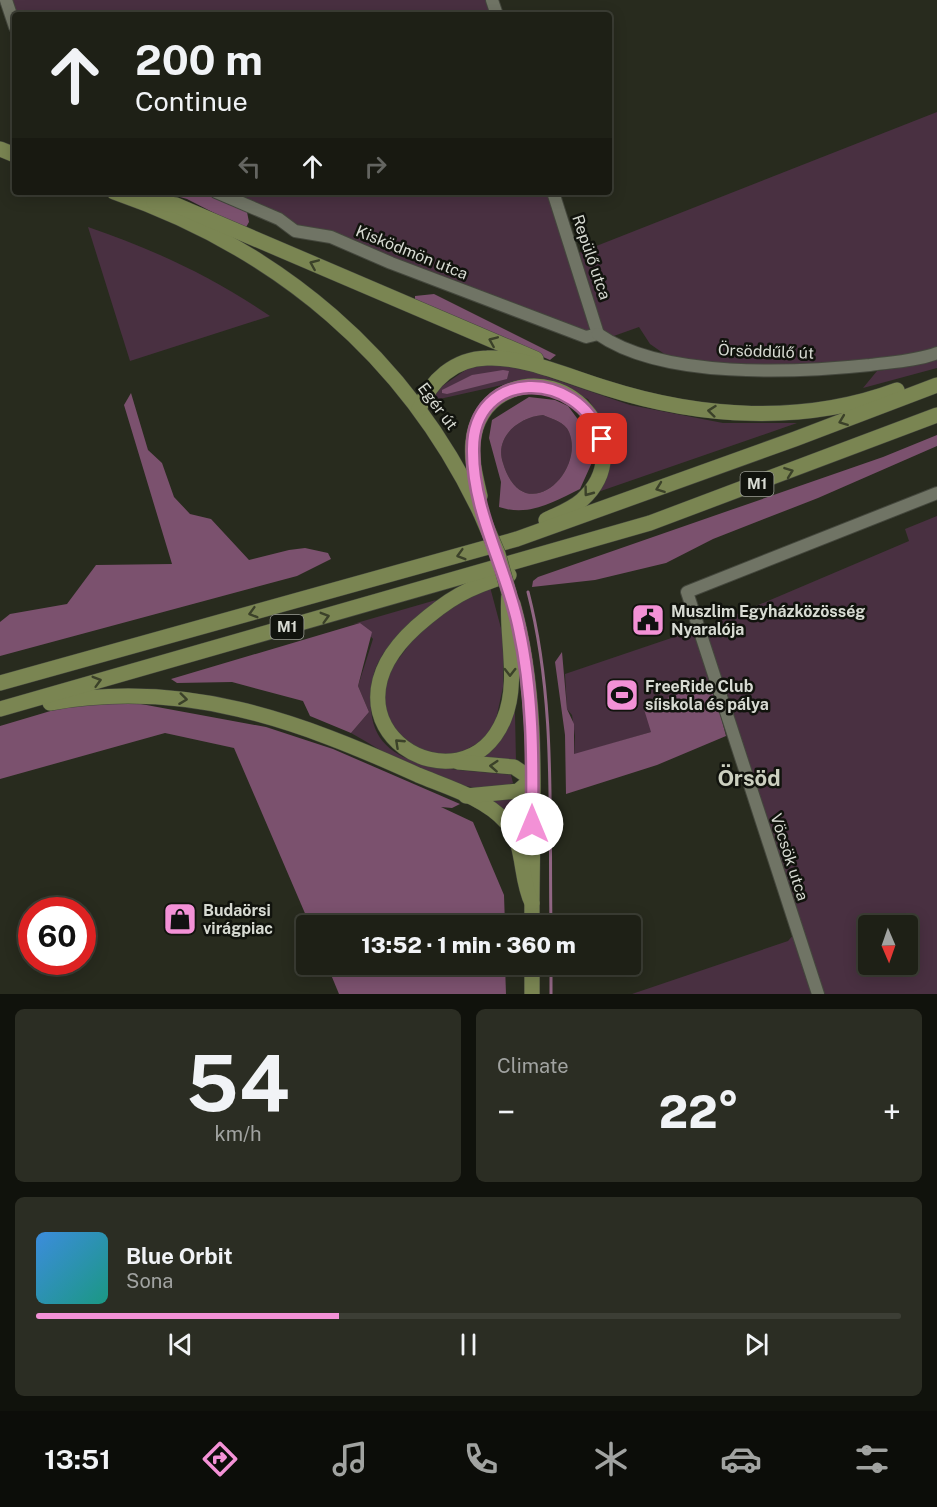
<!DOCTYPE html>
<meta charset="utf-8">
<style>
body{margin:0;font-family:"Public Sans",sans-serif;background:#2b2d23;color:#f1f3f6;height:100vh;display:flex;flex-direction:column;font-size:22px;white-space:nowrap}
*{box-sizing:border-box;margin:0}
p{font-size:20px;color:#a1a3a1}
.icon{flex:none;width:33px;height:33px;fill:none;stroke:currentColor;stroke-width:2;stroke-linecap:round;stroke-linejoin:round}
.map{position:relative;height:994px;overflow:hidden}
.sheet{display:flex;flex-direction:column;gap:15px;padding:15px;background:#10120c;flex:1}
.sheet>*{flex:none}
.guide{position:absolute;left:12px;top:12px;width:600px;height:183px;border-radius:6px;box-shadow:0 3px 15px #0003,0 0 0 2px #3c3e35;background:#1e2016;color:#f1f3f6;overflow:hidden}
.needle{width:39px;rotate:178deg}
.buttons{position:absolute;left:858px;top:915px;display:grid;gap:12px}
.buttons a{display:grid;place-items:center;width:60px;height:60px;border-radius:6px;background:#1e2016;box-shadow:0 3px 15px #0003,0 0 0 2px #3c3e35;font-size:30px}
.speed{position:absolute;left:18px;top:897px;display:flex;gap:12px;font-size:30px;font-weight:700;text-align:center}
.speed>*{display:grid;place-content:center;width:78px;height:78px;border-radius:50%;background:#1e2016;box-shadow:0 3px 15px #0003,0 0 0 2px #3c3e35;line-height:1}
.speed .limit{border:9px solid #d22;background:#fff;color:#111}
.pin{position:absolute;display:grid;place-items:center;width:51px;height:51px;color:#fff;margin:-26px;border-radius:12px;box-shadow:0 3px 9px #0006}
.me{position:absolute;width:66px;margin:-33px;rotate:0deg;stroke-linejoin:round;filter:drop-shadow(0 0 4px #0008)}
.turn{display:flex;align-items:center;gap:21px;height:126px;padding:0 24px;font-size:27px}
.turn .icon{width:78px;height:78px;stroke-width:2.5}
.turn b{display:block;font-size:42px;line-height:51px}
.lanes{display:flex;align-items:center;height:57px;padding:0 24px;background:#0003;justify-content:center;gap:30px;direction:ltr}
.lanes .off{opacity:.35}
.big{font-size:45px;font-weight:800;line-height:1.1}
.sheet .tile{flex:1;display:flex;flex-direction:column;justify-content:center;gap:9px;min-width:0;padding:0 21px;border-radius:9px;background:#2b2d23}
.sheet .dial{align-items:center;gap:0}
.dial b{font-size:78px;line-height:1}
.song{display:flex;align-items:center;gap:18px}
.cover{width:72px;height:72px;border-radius:9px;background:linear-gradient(135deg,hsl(210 70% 55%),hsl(170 70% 35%))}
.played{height:6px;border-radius:3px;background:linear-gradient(90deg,#f391d6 35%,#3c3e35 35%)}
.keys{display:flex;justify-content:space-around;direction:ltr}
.heat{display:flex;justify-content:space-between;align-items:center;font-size:33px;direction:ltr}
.sheet .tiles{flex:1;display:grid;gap:15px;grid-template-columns:1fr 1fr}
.tile:last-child{grid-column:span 2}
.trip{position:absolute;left:296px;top:915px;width:345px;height:60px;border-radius:6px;background:#1e2016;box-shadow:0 3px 15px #0003,0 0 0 2px #3c3e35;font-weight:800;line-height:60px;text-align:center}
.menu{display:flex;height:96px;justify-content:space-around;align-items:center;background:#0c0d09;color:#a1a3a1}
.menu .icon{width:42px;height:42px}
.menu .current{color:#f391d6}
.menu b{font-size:27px;color:#f1f3f6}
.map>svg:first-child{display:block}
.green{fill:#493041;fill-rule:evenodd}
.forest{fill:#7b516e;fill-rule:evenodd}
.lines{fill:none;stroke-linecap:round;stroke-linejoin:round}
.stream{stroke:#916684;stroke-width:3}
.minor-casing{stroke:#44473d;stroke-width:14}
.major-casing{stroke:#44473d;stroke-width:16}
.minor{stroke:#707465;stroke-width:12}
.major{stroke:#7a8552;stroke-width:15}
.major-bridge-casing{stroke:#44473d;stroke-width:16;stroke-linecap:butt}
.major-bridge{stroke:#7a8552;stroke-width:15}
.oneway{stroke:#3b4129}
.route-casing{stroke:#9e5e8b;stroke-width:15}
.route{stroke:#f391d6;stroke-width:10}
.labels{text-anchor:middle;stroke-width:5;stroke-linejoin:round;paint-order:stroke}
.shield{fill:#11130d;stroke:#9c9e97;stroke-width:1.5}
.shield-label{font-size:15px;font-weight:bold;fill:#d7dad2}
.street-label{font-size:16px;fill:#d7dad2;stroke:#11130d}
.poi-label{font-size:16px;font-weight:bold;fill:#d7dad2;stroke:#11130d;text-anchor:start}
.district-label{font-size:22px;font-weight:bold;fill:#ccd0c0;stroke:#11130d}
</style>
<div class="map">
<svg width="937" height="994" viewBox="0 0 937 994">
<rect width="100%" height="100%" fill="#282b1e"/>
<g class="green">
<path d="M6 0H492L497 15H15Z"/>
<path d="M937 112V351L925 356 784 367 673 360 650 344 639 327 611 337H592L315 236 216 192H553L576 254Z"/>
<path d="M88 227C153 249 213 277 270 316L130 361Z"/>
<path d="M937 358V368L863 388 877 371 912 366Z"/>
<path d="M486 365H500L533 372 630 405 723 423H797L595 493 608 458 607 429 588 399 540 381 515 382 435 400V391L467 369Z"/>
<path d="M543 415C552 419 565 422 569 432 586 473 523 530 503 463 494 437 519 417 543 415Z"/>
<path d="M937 516V994H632L788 941 800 927 704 628 909 541 905 529ZM868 926H908V964H868Z"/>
<path d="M490 587 502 632 503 653V687L495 724 487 738 455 756 416 751 393 729 384 707 385 677 421 629 470 594Z"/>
<path d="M436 600C423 620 395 632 380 659 371 674 372 688 371 704 370 776 464 768 511 775L513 783C458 802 397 759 351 733L369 712 358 686 373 639 360 623 353 624Z"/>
<path d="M695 630 712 683 651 732 574 755 575 736 572 715 567 709 565 674Z"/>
<path d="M513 713H515L516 762 477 759C497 748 506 733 513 713Z"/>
<path d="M518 795V823L487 798Z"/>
</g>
<g class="forest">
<path d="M162 192H200L247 212 249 222 245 229 187 199Z"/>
<path d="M434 294 556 355 550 360 415 301V296Z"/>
<path d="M503 370 509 371 507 379 447 394 442 393V390L472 375Z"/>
<path d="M131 393 148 450 162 463 174 497 190 514 211 519 249 560 289 550 305 548 328 553 331 559 297 576 0 656V622L10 614 67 604 96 565 172 564 124 405Z"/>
<path d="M529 397 555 400 568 406 594 441V458L580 489C553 502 529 517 499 507L501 482 489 438 492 420ZM543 415C552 419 565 422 569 432 586 473 523 530 503 463 494 437 519 417 543 415Z"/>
<path d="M937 435V446L818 498 713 539 666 563 595 580 532 587 533 581 538 577 883 457Z"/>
<path d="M360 623 372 632 358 686 369 712 351 733 310 716 303 701 232 682 177 683 171 679Z"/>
<path d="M562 652 567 709 574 724V754L651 732 643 706 712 683 726 736 657 765 566 794 565 735 555 662Z"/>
<path d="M74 704H141L266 727 333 749 460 804 452 808 441 807 473 822 504 895 505 925H310L234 748 165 733 0 779V726Z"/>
<path d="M327 965H505L506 994H339Z"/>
</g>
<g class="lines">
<g class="stream">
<path d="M528 592C556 700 549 814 551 926"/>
<path d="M551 964V994"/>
</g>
<defs>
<g id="minor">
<path d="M6 0 15 27"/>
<path d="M492 0 497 15"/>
<path d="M216 192 279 219 295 231 331 237 391 263 586 337 598 334"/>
<path d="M553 192 598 334"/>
<path d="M598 334C662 379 794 373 870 365 892 362 916 361 937 353"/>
<path d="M818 994 687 592 937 493"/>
</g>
<g id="major">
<path d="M0 149 15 155"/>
<path d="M114 192C279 249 407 357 481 514"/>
<path d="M154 202 176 205 536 359"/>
<path d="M419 409C431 380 454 359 487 358 523 356 572 378 606 388 700 418 803 425 897 390"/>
<path d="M480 496C476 478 471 461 473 442 475 422 485 404 503 394 570 359 640 448 582 500 572 509 558 514 546 520"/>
<path d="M509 593C505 633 520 681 504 719 464 817 306 727 416 627 449 598 467 588 509 575"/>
<path d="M513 604C542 708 531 819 532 926"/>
<path d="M0 683 517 539 795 439 937 385"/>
<path d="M50 703C185 679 297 720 418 775 447 787 485 798 506 822 526 845 519 877 532 903"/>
<path d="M0 709 650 523 937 415"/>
<path d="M458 762 514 767 532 779"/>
<path d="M466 796 518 791 532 779"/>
<path d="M532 964V994"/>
</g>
</defs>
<use href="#minor" class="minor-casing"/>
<use href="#major" class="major-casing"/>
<use href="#minor" class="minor"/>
<use href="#major" class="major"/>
<defs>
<path id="major-bridge" d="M481 514 498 554 509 593"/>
</defs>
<use href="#major-bridge" class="major-bridge-casing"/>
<use href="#major-bridge" class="major-bridge"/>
</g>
<defs><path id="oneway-chevron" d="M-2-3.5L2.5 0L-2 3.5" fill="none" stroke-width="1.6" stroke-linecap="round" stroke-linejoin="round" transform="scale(1.5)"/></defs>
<g class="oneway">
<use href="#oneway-chevron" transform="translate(314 264) rotate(-157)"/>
<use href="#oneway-chevron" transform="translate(493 341) rotate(-157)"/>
<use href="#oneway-chevron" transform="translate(712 411) rotate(-174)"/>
<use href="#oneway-chevron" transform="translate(843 421) rotate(159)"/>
<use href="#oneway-chevron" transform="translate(789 472) rotate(-20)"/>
<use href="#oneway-chevron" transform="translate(660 488) rotate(160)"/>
<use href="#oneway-chevron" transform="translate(588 492) rotate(127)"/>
<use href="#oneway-chevron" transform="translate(461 555) rotate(164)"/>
<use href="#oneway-chevron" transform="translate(253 613) rotate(164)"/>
<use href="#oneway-chevron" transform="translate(325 617) rotate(-16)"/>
<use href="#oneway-chevron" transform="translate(510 672) rotate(90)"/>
<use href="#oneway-chevron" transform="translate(97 681) rotate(-16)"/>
<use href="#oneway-chevron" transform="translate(183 699) rotate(7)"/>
<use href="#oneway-chevron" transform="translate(399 743) rotate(-137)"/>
<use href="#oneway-chevron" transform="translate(494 766) rotate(-176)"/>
</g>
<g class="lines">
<defs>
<path id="route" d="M532 824C533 760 533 692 519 629 507 568 472 512 473 449 473 368 578 368 602 439"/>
</defs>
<use href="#route" class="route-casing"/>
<use href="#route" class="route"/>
</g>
<defs>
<symbol id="civic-square" viewBox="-11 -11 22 22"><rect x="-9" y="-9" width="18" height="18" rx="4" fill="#f391d6" stroke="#11130d"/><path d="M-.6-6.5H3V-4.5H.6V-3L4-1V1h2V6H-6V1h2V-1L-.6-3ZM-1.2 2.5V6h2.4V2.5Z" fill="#111"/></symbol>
<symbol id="stadium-square" viewBox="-11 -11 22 22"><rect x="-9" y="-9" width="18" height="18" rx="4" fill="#f391d6" stroke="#11130d"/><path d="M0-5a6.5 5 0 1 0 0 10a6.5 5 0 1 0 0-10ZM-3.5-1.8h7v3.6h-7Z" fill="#111"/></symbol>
<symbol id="shop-square" viewBox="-11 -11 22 22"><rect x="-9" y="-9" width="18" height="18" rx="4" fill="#f391d6" stroke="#11130d"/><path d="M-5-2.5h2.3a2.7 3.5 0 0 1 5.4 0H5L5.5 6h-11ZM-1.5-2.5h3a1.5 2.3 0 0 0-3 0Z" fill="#111"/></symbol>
</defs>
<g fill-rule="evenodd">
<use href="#civic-square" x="629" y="601" width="38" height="38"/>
<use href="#stadium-square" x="603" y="676" width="38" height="38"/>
<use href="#shop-square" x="161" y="900" width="38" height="38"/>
</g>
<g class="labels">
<g class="shield">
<rect x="740.5" y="472" width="33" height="24" rx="4.5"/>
<rect x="270.5" y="615" width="33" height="24" rx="4.5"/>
</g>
<g class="shield-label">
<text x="757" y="489">M1</text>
<text x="287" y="632">M1</text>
</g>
<g class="street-label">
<text transform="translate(412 252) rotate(22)" y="6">Kisködmön utca</text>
<text transform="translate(592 257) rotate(71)" y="6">Repülő utca</text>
<text transform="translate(766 351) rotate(2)" y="6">Örsöddűlő út</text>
<text transform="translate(438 406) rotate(53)" y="6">Egér út</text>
<text transform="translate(790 857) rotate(72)" y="6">Vöcsök utca</text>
</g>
<g class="poi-label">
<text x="671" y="617">Muszlim Egyházközösség<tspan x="671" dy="18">Nyaralója</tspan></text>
<text x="645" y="692">FreeRide Club<tspan x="645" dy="18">síiskola és pálya</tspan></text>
<text x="203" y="916">Budaörsi<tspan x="203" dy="18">virágpiac</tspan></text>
</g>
<g class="district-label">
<text x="749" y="786">Örsöd</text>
</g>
</g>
</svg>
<div class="buttons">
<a><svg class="needle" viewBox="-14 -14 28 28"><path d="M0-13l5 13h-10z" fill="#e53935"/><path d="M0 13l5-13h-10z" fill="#a1a3a1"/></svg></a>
</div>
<div class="speed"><div class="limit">60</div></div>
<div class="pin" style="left:602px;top:439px;background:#d93025"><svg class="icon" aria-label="arrive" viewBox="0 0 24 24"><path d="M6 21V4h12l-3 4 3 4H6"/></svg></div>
<svg class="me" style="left:532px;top:824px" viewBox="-20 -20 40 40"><circle r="19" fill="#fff"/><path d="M0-13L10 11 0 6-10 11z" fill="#f391d6"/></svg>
<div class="trip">13:52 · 1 min · 360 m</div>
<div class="guide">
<div class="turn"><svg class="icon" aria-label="ahead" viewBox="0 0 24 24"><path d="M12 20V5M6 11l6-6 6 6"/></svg><div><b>200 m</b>Continue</div></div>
<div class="lanes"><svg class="icon off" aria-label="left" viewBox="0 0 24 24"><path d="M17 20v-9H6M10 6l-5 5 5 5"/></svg><svg class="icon" aria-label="ahead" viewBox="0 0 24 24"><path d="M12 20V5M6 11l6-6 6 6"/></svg><svg class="icon off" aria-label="right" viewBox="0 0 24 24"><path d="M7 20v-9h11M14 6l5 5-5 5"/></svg></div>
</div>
</div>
<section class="sheet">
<div class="tiles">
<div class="tile dial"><b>54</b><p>km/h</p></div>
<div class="tile"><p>Climate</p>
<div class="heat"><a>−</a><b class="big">22°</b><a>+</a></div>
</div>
<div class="tile">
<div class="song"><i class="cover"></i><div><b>Blue Orbit</b><p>Sona</p></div></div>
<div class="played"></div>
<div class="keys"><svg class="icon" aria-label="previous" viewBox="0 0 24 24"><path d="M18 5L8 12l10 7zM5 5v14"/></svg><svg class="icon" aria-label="pause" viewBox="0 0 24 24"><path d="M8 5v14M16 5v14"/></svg><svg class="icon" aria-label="next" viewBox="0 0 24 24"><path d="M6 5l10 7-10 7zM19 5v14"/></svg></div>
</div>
</div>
</section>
<nav class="menu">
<b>13:51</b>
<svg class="icon current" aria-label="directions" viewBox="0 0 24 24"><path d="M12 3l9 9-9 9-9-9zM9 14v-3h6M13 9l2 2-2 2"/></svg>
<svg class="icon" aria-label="music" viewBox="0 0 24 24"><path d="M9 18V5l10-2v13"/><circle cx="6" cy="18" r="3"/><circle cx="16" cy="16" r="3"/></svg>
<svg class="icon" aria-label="phone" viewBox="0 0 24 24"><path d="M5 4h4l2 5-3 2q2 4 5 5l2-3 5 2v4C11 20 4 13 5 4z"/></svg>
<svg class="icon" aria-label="climate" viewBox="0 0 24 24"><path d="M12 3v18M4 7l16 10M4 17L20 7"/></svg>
<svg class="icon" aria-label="car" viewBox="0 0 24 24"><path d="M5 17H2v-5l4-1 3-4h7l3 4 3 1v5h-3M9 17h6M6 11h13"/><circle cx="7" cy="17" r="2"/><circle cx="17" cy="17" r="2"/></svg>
<svg class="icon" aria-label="filters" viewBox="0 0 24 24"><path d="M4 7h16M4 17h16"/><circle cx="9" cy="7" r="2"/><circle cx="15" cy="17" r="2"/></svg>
</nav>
